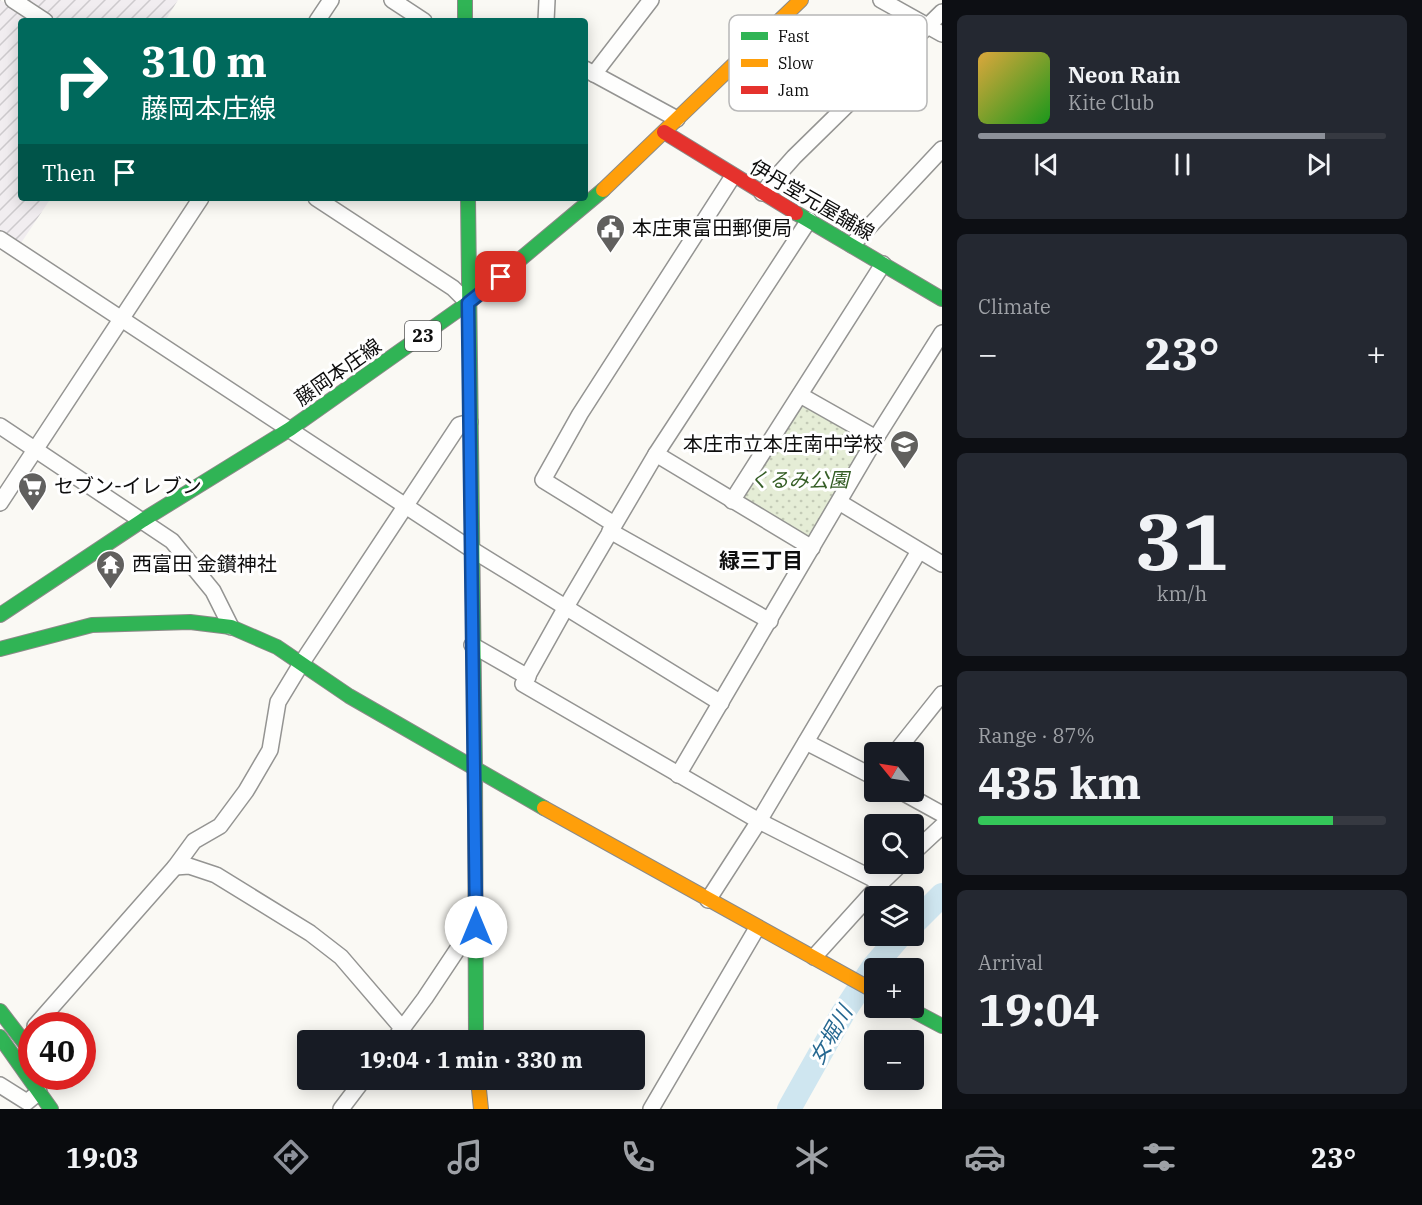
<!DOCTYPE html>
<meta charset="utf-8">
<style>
body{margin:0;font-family:"IBM Plex Serif","Noto Sans JP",serif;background:#242831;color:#f1f3f6;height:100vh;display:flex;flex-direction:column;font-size:22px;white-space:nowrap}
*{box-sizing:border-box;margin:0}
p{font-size:20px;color:#9ea1a6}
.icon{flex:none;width:33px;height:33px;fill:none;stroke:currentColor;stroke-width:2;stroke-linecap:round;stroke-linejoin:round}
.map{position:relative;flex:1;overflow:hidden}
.panel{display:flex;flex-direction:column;gap:15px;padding:15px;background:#0d0f14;width:480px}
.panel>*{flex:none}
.hud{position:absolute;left:18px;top:18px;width:570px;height:183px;border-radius:6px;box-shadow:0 3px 15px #0003;background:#00695c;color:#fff;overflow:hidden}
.needle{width:39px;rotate:300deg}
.tools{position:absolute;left:864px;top:742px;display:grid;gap:12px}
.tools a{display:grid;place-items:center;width:60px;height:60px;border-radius:6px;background:#171b24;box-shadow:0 3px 15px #0003;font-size:30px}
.speed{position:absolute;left:18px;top:1012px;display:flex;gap:12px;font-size:30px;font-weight:700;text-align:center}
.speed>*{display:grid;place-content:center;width:78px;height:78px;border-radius:50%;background:#171b24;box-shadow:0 3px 15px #0003;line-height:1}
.speed .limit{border:9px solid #d22;background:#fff;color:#111}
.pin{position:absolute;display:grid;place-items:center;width:51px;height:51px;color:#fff;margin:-26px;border-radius:12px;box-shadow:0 3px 9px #0006}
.me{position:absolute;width:66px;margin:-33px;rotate:0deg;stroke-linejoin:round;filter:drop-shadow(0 0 4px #0008)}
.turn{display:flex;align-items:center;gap:21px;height:126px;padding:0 24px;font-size:27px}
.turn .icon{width:78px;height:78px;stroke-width:2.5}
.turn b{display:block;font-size:42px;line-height:51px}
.then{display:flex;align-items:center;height:57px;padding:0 24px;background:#0003;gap:12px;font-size:22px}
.big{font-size:45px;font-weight:700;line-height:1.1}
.panel .card{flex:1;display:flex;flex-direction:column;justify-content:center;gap:9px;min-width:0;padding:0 21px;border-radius:9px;background:#242831}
.panel .dial{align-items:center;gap:0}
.dial b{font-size:78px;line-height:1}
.song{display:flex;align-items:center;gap:18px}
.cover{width:72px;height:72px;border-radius:9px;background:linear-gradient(135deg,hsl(40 70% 55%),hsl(120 70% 35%))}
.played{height:6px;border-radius:3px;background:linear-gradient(90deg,#8c9099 85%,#363941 85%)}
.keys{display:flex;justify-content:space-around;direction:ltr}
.heat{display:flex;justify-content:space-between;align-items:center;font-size:33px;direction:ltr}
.charge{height:9px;border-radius:4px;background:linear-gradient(90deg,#34c759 87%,#363941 0)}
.trip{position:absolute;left:297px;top:1030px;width:348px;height:60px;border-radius:6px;background:#171b24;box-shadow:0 3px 15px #0003;font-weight:700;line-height:60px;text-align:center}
.dock{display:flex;height:96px;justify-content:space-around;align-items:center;background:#090b0e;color:#9ea1a6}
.dock .icon{width:42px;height:42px}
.dock .selected{color:#8c9099}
.dock b{font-size:27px;color:#f1f3f6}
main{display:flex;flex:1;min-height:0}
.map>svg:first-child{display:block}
.industrial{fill:url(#industrial-furrows)}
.park{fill:url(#park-dots)}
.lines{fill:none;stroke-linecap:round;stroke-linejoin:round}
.river{stroke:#cfe6f0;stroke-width:24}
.street-casing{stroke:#949492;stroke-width:18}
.fast-casing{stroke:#8b8a88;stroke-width:16}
.slow-casing{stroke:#8b8a88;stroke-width:16}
.jam-casing{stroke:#8b8a88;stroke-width:16}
.street{stroke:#fefefd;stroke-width:15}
.fast{stroke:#30b455;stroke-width:14}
.slow{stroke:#ff9f0a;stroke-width:14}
.jam{stroke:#e5322d;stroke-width:14}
.route-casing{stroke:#114b97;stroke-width:15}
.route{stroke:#1a73e8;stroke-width:10}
.labels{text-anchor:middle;stroke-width:6;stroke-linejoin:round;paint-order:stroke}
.shield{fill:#fff;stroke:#565656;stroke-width:1.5}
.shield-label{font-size:18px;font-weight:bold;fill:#0e0e0e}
.street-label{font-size:20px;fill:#0e0e0e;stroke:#fff}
.poi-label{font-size:20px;fill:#0e0e0e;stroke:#fff;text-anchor:start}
.park-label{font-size:20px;font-style:italic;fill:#355e26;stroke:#fff}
.neighbourhood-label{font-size:21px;font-weight:bold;fill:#0e0e0e;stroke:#fff}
.water-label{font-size:21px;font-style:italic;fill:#266891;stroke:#fff}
.key{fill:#fff;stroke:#b7b7b7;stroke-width:1.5}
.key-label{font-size:16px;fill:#0e0e0e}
</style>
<main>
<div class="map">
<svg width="942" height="1109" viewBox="0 0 942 1109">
<defs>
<pattern id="industrial-furrows" width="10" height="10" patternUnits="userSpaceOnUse" patternTransform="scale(1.5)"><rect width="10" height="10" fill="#f1edf0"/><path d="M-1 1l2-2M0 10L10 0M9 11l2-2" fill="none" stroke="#cdcacd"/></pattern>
<pattern id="park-dots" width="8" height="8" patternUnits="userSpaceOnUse" patternTransform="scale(1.5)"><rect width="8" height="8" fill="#e5edd6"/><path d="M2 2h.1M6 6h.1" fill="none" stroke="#c3cab6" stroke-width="1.8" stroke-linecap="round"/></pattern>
</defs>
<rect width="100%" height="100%" fill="#faf9f4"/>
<g class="industrial">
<path d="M0 0 36 21H21V198H51L19 246 0 233Z"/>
<path d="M26 0H178L165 21H59Z"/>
</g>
<path class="park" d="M805 403 866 437 867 442 813 536 807 537 744 501 743 494 800 405Z"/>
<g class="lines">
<g class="river">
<path d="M914 923 942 895"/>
<path d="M789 1109 843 1013 874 966 900 936"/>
</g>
<defs>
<g id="street">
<path d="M13 0 45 21"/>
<path d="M392 0 424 21"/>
<path d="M881 0 942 34"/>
<path d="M317 21 331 0"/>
<path d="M546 21 547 0"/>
<path d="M585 69 677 119"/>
<path d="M594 74 651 0"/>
<path d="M762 193 794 157 942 12"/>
<path d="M316 198 453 288 468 303"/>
<path d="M809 220 656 454 566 607 523 684 759 821 881 883"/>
<path d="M0 239 471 549 721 703"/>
<path d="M852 245 942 149"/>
<path d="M800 395 876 438"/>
<path d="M0 426 172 541 213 591 231 627"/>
<path d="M656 454 812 548"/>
<path d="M732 501 883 264"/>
<path d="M839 502 942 564"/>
<path d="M0 503 201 198"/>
<path d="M614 524 543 480 580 414 733 176"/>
<path d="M610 531 770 621"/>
<path d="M472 645 528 677"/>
<path d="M806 742 874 777"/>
<path d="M895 753 942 694"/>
<path d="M678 775 876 438 942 333"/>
<path d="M902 792 942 814"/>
<path d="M914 852 942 826"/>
<path d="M175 867 189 866 216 875 310 933 341 957 402 1028"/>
<path d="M708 900 759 821 919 551"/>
<path d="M814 957 881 883 901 864"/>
<path d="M35 1026 175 867 194 841 220 826 246 791 270 750 278 702 301 664 459 425 470 422"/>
<path d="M393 1041 425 998 459 947 476 939"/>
<path d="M0 1085 27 1102 39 1092"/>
<path d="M341 1109 363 1080"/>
<path d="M651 1109 757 928"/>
</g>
<g id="fast">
<path d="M465 0V21"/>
<path d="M468 198 475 769 476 1041"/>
<path d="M796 213 942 299"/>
<path d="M0 615 143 520 290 429 468 303 603 190"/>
<path d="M0 649 92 625 190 622 231 627 277 647 349 696 544 808"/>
<path d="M908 1008 942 1026"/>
<path d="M0 1011 30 1050"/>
<path d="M0 1037 51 1109"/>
</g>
<g id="slow">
<path d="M603 190 801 0"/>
<path d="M544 808 874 991"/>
<path d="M478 1080 481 1109"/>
</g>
<path id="jam" d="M664 132 796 213"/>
</defs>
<use href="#street" class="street-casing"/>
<use href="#fast" class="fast-casing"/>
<use href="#slow" class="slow-casing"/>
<use href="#jam" class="jam-casing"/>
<use href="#street" class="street"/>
<use href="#fast" class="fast"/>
<use href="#slow" class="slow"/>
<use href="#jam" class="jam"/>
</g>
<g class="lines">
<defs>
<path id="route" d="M476 927 468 303 501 277"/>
</defs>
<use href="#route" class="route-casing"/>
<use href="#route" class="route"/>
</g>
<defs>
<symbol id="civic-pin" viewBox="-11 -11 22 30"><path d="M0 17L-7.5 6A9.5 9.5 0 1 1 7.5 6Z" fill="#61605e" stroke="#fff"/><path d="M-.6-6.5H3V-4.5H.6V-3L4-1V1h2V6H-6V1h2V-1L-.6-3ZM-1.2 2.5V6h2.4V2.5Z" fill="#fff"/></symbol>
<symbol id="school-pin" viewBox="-11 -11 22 30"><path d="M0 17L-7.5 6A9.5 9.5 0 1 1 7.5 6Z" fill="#61605e" stroke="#fff"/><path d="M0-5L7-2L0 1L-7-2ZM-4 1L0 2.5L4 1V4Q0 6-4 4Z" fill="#fff"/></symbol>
<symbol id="supermarket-pin" viewBox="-11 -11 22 30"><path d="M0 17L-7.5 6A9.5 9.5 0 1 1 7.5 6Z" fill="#61605e" stroke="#fff"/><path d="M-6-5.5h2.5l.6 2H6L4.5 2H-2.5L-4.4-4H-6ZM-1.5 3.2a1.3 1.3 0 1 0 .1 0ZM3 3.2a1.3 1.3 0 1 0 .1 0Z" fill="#fff"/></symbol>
<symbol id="temple-pin" viewBox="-11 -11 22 30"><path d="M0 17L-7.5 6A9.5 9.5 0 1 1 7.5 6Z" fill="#61605e" stroke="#fff"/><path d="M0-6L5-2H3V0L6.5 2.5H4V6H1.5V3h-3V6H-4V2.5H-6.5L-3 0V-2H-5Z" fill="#fff"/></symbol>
</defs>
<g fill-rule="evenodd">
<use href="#civic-pin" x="594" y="212" width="33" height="45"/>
<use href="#school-pin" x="888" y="428" width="33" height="45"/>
<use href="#supermarket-pin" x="16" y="470" width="33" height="45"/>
<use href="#temple-pin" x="94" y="548" width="33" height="45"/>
</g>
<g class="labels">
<rect class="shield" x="405" y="321" width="36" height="30" rx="4.5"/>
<g class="shield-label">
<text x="423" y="342">23</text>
</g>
<g class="street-label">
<text transform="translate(812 200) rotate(30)" y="7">伊丹堂元屋舗線</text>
<text transform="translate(338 372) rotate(-35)" y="7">藤岡本庄線</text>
</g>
<g class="poi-label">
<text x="632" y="235">本庄東富田郵便局</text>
<text x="883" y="451" text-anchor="end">本庄市立本庄南中学校</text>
<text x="54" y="493">セブン-イレブン</text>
<text x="132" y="571">西富田 金鑚神社</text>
</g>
<g class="park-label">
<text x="799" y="487">くるみ公園</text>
</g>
<g class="neighbourhood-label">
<text x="761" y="568">緑三丁目</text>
</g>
<g class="water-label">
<text transform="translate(831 1035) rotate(-60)" y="7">女堀川</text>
</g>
</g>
<rect x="729" y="15" width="198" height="96" rx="9" class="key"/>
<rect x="741" y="32" width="27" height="8" fill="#30b455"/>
<rect x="741" y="59" width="27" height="8" fill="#ff9f0a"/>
<rect x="741" y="86" width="27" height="8" fill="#e5322d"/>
<g class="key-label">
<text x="778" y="42">Fast</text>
<text x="778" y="69">Slow</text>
<text x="778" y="96">Jam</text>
</g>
</svg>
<div class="tools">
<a><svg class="needle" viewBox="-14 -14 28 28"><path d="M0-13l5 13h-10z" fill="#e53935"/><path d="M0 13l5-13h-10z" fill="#9ea1a6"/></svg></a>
<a><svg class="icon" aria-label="search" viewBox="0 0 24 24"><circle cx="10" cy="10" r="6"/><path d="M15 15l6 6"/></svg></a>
<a><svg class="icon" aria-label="layers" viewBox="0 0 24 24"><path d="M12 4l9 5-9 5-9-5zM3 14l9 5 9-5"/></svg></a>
<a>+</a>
<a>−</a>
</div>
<div class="speed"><div class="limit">40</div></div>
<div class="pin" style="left:501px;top:277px;background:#d93025"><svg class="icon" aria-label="arrive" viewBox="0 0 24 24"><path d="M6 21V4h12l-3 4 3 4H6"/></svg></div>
<svg class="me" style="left:476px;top:927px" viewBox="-20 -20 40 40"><circle r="19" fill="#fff"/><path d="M0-13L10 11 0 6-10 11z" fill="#1a73e8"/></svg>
<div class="trip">19:04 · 1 min · 330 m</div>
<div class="hud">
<div class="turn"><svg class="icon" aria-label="right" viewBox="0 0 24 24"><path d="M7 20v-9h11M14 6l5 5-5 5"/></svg><div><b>310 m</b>藤岡本庄線</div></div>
<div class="then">Then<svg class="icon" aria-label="arrive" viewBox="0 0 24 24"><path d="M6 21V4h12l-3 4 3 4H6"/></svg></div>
</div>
</div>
<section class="panel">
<div class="card">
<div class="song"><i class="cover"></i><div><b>Neon Rain</b><p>Kite Club</p></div></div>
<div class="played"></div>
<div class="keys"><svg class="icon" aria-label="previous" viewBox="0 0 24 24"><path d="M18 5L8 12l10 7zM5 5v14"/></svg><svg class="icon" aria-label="pause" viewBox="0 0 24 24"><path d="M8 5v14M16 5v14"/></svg><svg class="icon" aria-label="next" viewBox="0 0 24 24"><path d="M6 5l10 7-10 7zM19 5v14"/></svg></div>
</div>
<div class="card"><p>Climate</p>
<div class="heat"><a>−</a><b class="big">23°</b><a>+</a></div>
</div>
<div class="card dial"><b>31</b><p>km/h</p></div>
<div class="card"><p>Range · 87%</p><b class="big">435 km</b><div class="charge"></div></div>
<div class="card"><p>Arrival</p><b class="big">19:04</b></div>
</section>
</main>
<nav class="dock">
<b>19:03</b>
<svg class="icon selected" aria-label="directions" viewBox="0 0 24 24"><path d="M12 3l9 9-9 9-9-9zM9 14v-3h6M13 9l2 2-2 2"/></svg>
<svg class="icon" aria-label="music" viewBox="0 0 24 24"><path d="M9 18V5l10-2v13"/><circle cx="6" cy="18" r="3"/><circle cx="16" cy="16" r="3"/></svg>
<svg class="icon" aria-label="phone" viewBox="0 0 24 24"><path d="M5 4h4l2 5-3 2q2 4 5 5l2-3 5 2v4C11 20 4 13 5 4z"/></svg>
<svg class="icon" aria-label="climate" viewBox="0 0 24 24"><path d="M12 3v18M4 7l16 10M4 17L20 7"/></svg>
<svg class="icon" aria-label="car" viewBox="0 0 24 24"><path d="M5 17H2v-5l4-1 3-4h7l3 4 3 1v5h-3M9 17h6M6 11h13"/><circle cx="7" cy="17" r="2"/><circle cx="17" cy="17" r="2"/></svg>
<svg class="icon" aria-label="filters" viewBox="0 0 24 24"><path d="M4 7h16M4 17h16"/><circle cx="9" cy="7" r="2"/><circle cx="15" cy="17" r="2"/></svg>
<b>23°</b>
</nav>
